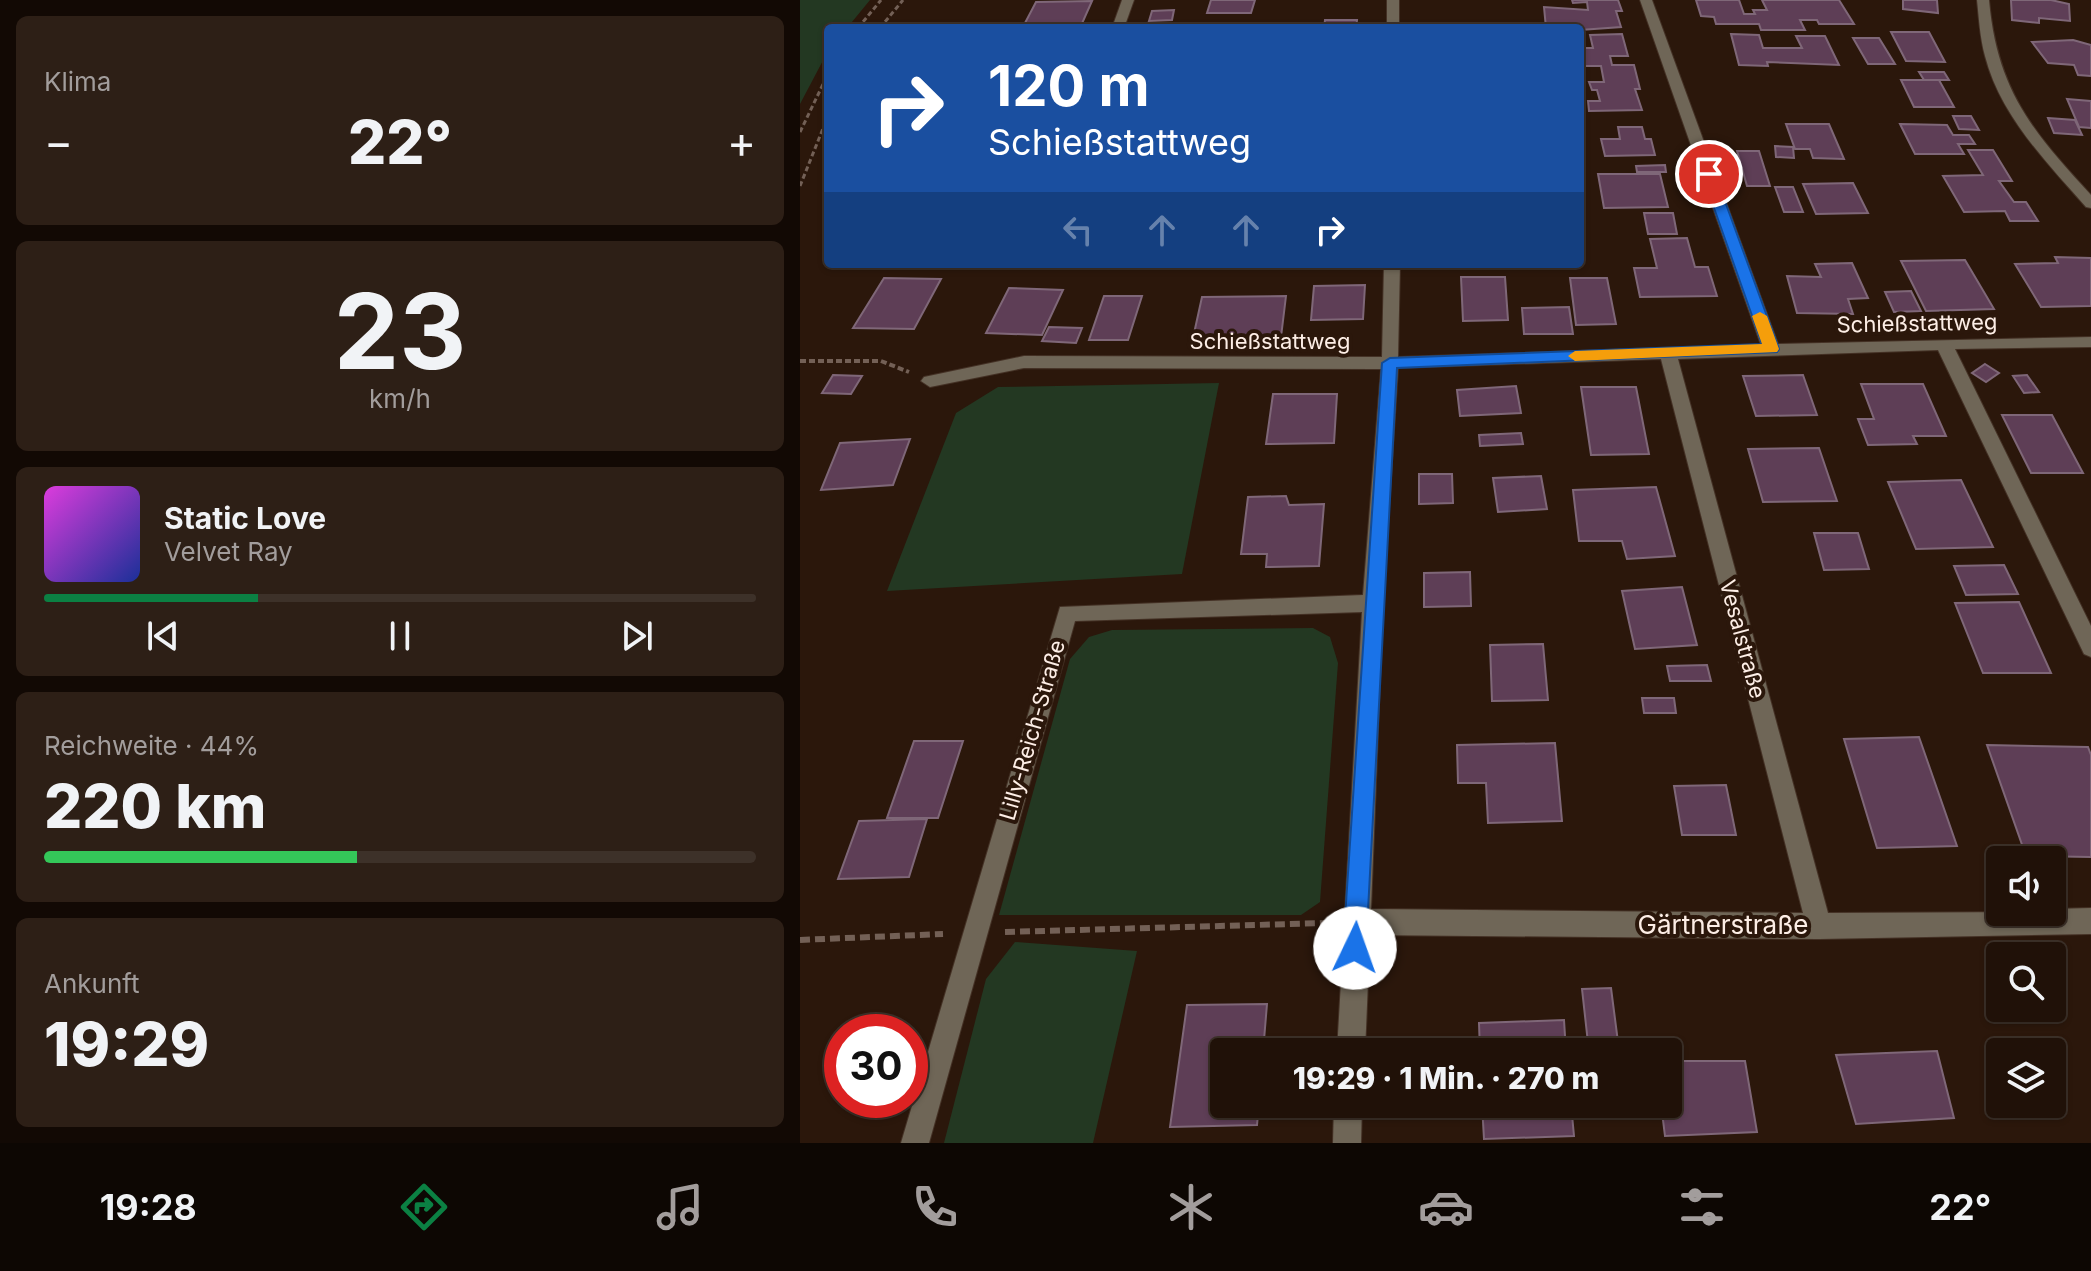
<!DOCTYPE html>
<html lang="de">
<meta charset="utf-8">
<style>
body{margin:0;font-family:Inter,sans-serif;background:#2d1f16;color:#f1f3f6;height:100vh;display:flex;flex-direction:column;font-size:30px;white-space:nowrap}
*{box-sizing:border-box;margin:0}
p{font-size:26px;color:#a29d9c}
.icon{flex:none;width:44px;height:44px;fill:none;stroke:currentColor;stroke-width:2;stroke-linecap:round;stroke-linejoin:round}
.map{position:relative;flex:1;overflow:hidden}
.side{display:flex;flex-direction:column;gap:16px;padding:16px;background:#120904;width:800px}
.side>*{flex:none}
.top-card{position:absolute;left:24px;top:24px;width:760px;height:244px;border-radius:8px;box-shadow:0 2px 6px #0004,0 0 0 2px #3d3129;background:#1a4fa0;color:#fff;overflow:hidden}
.fabs{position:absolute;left:1186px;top:846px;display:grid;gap:16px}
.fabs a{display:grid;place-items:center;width:80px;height:80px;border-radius:8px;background:#201108;box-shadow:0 2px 6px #0004,0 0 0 2px #3d3129;font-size:40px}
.speed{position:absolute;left:24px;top:1014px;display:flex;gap:16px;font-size:40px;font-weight:700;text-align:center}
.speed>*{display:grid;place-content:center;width:104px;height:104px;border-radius:50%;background:#201108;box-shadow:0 2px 6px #0004,0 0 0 2px #3d3129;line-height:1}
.speed .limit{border:12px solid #d22;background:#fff;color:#111}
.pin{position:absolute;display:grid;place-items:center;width:68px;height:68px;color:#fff;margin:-34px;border:4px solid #fff;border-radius:50%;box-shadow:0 2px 8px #0007}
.me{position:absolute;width:88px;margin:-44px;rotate:3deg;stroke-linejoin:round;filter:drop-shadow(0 0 6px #0008)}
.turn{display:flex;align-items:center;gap:28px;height:168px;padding:0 32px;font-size:36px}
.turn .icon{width:104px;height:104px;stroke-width:2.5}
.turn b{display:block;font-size:56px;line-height:68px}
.lanes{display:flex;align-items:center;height:76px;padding:0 32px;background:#0003;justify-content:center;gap:40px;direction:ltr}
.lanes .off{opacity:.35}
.big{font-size:60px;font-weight:800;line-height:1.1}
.side .card{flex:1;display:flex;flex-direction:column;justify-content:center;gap:12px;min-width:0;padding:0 28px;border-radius:12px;background:#2d1f16}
.side .dial{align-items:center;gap:0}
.dial b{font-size:104px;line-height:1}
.song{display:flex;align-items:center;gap:24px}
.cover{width:96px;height:96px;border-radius:12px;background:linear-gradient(135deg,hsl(300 70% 55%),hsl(230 70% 35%))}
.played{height:8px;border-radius:4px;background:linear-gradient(90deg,#0b8043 30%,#3d3129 30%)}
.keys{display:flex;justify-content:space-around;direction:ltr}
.heat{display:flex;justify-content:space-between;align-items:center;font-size:44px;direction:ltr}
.charge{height:12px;border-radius:6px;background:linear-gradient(90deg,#34c759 44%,#3d3129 0)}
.trip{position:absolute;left:410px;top:1038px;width:472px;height:80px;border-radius:8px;background:#201108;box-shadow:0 2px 6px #0004,0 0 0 2px #3d3129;font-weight:800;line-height:80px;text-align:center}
.tabs{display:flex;height:128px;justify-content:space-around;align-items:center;background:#0d0703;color:#a29d9c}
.tabs .icon{width:56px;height:56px}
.tabs .on{color:#0b8043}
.tabs b{font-size:36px;color:#f1f3f6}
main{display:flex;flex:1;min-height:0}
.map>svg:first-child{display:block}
.green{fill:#233822}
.building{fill:#5e3e56;stroke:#7f6778;stroke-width:2}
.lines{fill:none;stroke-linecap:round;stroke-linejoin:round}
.minor-casing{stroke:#443125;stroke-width:2}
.path-far2{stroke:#736056;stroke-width:3;stroke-dasharray:5 3;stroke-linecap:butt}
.path-far1{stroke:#736056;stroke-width:4;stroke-dasharray:6 3;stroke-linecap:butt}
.path{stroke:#736056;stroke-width:6;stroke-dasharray:10 5;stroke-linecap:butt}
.minor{fill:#6f6657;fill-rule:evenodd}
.route{fill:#1a73e8;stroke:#114b97;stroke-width:2}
.slow{fill:#f59e0b}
.labels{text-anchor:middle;stroke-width:8;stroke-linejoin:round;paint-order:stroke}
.street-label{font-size:22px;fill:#fdeee6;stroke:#2b170b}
.near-street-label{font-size:26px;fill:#fdeee6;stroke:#2b170b}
</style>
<main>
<section class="side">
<div class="card"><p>Klima</p>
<div class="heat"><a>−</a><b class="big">22°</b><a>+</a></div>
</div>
<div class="card dial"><b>23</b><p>km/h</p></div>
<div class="card">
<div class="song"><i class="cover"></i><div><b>Static Love</b><p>Velvet Ray</p></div></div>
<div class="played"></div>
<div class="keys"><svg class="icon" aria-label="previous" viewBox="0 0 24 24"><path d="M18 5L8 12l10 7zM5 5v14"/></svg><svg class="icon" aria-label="pause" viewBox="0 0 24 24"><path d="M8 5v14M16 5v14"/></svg><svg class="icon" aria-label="next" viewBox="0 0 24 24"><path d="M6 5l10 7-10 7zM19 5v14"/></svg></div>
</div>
<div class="card"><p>Reichweite · 44%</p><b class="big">220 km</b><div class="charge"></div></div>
<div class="card"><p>Ankunft</p><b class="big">19:29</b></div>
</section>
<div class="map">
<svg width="1291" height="1143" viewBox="0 0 1291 1143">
<rect width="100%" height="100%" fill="#2b170b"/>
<g class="green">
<path d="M0 0H70L47 28H28V51L0 104Z"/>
<path d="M419 383 382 574 87 591 156 413 198 387Z"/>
<path d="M513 628 530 637 538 663 520 902 501 915H199L270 659 289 637 312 630Z"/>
<path d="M215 942 337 951 293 1143H144L186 979Z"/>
</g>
<g class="building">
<path d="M411 0H455L451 13H407Z"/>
<path d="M772 0H818L822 11H816L821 27 780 30 746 28 744 7 788 10 787 2 773 3Z"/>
<path d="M896 0H939L944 14H955L953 10H967L962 0H1039L1054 24H1019L1017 20H1000L1005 30H961L959 24H916L914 17 901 16Z"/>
<path d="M1103 0H1137L1138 13 1103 9Z"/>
<path d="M1211 0H1251L1269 4 1270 21 1239 18V23L1212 20Z"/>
<path d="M292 1 280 28H250L252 23H225L236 2Z"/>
<path d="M374 10 372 20 349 21 352 11Z"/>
<path d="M525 20H557L556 28H524Z"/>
<path d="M1091 32H1129L1145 62 1106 61Z"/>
<path d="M822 34 828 56H810L812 65H834L840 89H835L842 110 789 111 788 101H800L797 90H792L789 82H804L801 66H780V48H793L790 35Z"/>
<path d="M931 34 959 35 963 48H1002L996 36H1025L1039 65 967 62 968 66 939 65Z"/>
<path d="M1053 38H1079L1095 64H1068Z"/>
<path d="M1273 40 1291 45V76L1278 75 1274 65 1248 63 1232 42Z"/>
<path d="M1119 72H1144L1149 80H1124Z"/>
<path d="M1101 80H1139L1154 107H1114Z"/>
<path d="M1267 99 1291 101V128L1279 127Z"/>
<path d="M1153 116H1171L1179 130 1159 129Z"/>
<path d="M1248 118 1275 120 1282 135 1254 133Z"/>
<path d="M986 124H1029L1044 159 1013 158 1010 149H995Z"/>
<path d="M1100 124 1147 125 1153 135H1169L1175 144H1158L1164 154H1115Z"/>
<path d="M818 127H842L845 139H851L855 155 805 156 801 139H820Z"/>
<path d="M975 146 993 147 994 158 976 157Z"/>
<path d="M1168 150H1193L1212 181H1199L1214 202H1226L1238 221H1210L1205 211 1164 212 1143 176 1183 175Z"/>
<path d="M937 151H959L970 186H947Z"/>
<path d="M865 165 866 172H837L836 166Z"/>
<path d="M798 174H860L868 207 804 208Z"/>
<path d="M1053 183 1068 213 1016 214 1003 184Z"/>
<path d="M975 187H993L1003 212H984Z"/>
<path d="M844 213H873L877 234H848Z"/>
<path d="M887 238 895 267H908L917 296 840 297 834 268H857L850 239Z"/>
<path d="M1255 257 1291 258V306L1241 307 1215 264 1258 263Z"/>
<path d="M1165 260 1194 309 1126 311 1101 261Z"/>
<path d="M1052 263 1068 298 1048 299 1053 314 997 313 987 276 1021 277 1015 264Z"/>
<path d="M389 264H444V267L389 268Z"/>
<path d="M661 277H705L708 320 663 321Z"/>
<path d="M84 278 141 279 114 329 53 328Z"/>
<path d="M770 278H807L816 324 776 325Z"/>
<path d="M565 285 563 319 511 320 514 286Z"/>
<path d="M209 288 263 290 242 335 186 333Z"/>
<path d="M1111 291 1121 311 1094 312 1085 292Z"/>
<path d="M304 296H342L328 340H289Z"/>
<path d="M486 296 481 337 393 338 402 297Z"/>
<path d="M769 307 773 334H724L722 308Z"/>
<path d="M249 327 282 328 276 343 242 341Z"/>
<path d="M1185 364 1199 373 1186 382 1172 373Z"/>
<path d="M33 375 62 376 51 394 22 393Z"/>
<path d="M1003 375 1017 415 956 416 943 376Z"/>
<path d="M1227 375 1239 392 1224 393 1213 376Z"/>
<path d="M1061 384H1123L1146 436H1113L1117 444 1068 445 1058 419H1074Z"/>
<path d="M716 386 721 413 660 416 657 390Z"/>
<path d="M781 387H836L849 454 791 455Z"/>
<path d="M473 394H537L534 443 466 444Z"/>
<path d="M1202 415H1252L1283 473H1231Z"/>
<path d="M721 433 723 444 680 446 679 435Z"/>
<path d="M110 439 93 485 21 490 40 443Z"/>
<path d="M1019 448 1037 501 963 502 948 449Z"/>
<path d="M619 474H652L653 503 619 504Z"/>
<path d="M741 476 747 509 698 512 693 478Z"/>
<path d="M1161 480 1193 547 1116 549 1088 482Z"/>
<path d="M856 487 875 556 827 559 822 541H779L773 490Z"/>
<path d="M486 496 489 505 524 504 519 566 466 567 467 554H441L448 497Z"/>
<path d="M1014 533H1058L1069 569 1024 570Z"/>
<path d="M1204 565 1218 594 1166 595 1154 566Z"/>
<path d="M670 572 671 606 624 607V573Z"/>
<path d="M882 587 897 645 835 649 822 591Z"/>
<path d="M1219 602 1251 673H1183L1155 603Z"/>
<path d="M743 644 748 700 692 701 690 645Z"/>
<path d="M907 665 911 681H870L867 666Z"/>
<path d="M842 698H874L876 713H844Z"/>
<path d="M1119 737 1157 846 1077 848 1044 739Z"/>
<path d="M114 741H163L138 818H87Z"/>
<path d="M755 743 762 821 688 823 686 783H658L657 745Z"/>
<path d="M1187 745 1288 747 1291 755V857L1226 856Z"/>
<path d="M926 785 936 835H882L874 786Z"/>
<path d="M127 819 109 877 38 879 59 821Z"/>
<path d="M811 988 818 1042 788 1043 782 989Z"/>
<path d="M467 1004 463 1052H424V1104H459L457 1125 370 1127 387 1005Z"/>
<path d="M764 1020 766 1052H680L679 1023Z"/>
<path d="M1137 1051 1154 1118 1056 1124 1036 1055Z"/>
<path d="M868 1061H945L957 1132 865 1136 861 1104H868Z"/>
<path d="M682 1104H771L774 1136 684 1139Z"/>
</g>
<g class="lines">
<defs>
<g id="minor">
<path d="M322 0H334L324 28H312Z"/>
<rect x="587" y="0" width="12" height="28"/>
<path d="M840 0H852L978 344 1291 337V347L1155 349 1291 626V657L1284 654 1138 350 878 359 1028 913 1252 912V909L1291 908V934L1019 939 570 935 565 1052H537L562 612 275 621 129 1143H101L260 607 563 595 581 369 224 368 130 387 121 381 124 377 224 356 582 357 584 264H600L598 357 961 345ZM861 359 1003 913 571 909 583 603 598 368Z"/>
<path d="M1177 0H1189C1197 90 1232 131 1291 195V208L1286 207C1247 163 1200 115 1185 56 1180 38 1179 19 1177 0Z"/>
<path d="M534 1104H562L561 1143H533Z"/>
</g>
</defs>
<use href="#minor" class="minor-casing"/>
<g class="path-far2">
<path d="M58 28 81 0"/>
<path d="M80 28 103 0"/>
<path d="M0 132 28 74"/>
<path d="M0 186 28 116"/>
</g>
<path class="path-far1" d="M0 361H81L109 372"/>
<g class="path">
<path d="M205 932 527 923"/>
<path d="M0 940 143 934"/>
</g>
<use href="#minor" class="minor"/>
</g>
<path class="route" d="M909 171 915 174 979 349 977 352 597 368 566 948 563 956 555 960 546 956 543 948 582 363 590 358 962 344 902 174Z"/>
<path class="slow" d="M960 312 967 316 979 349 977 352 775 361 768 356 775 351 962 344 952 316Z"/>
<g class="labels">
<g class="street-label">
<text transform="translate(1117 323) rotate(-1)" y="8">Schießstattweg</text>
<text x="470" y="349">Schießstattweg</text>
<text transform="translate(943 639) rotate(75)" y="8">Vesalstraße</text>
<text transform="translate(232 730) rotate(-74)" y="8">Lilly-Reich-Straße</text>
</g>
<g class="near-street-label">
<text x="923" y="934">Gärtnerstraße</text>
</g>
</g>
</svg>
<div class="fabs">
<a><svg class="icon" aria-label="sound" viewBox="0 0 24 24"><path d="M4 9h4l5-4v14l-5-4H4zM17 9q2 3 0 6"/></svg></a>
<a><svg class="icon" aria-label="search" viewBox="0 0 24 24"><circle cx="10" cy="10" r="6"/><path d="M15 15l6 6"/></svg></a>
<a><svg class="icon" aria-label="layers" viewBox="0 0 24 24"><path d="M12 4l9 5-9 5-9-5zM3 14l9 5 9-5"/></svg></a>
</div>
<div class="speed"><div class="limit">30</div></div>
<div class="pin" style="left:909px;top:174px;background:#d93025"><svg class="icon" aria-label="arrive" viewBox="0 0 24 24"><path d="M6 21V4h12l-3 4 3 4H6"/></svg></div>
<svg class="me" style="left:555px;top:948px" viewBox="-20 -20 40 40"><circle r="19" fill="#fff"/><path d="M0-13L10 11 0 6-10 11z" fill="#1a73e8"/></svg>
<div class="trip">19:29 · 1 Min. · 270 m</div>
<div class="top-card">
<div class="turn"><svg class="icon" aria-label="right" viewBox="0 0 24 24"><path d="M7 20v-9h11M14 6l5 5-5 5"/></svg><div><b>120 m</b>Schießstattweg</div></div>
<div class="lanes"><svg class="icon off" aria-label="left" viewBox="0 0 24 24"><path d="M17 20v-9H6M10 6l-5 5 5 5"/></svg><svg class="icon off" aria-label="ahead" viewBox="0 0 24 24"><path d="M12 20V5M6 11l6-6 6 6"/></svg><svg class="icon off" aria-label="ahead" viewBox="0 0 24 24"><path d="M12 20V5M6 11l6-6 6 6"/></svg><svg class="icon" aria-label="right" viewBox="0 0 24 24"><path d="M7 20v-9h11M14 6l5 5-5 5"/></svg></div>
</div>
</div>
</main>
<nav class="tabs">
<b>19:28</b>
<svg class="icon on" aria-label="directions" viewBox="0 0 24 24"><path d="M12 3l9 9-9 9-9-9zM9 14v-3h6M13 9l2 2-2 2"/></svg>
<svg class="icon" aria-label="music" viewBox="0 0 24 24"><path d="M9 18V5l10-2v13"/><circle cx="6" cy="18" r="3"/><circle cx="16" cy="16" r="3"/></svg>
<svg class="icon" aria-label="phone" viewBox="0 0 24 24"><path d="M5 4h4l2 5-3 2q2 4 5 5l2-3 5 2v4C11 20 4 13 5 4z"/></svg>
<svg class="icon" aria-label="climate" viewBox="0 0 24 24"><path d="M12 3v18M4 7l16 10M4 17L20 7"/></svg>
<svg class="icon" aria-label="car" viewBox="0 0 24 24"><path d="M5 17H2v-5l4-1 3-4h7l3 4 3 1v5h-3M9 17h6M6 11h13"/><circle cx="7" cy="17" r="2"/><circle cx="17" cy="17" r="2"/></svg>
<svg class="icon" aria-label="filters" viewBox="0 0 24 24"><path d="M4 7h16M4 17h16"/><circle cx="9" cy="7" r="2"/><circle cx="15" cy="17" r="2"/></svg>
<b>22°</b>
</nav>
